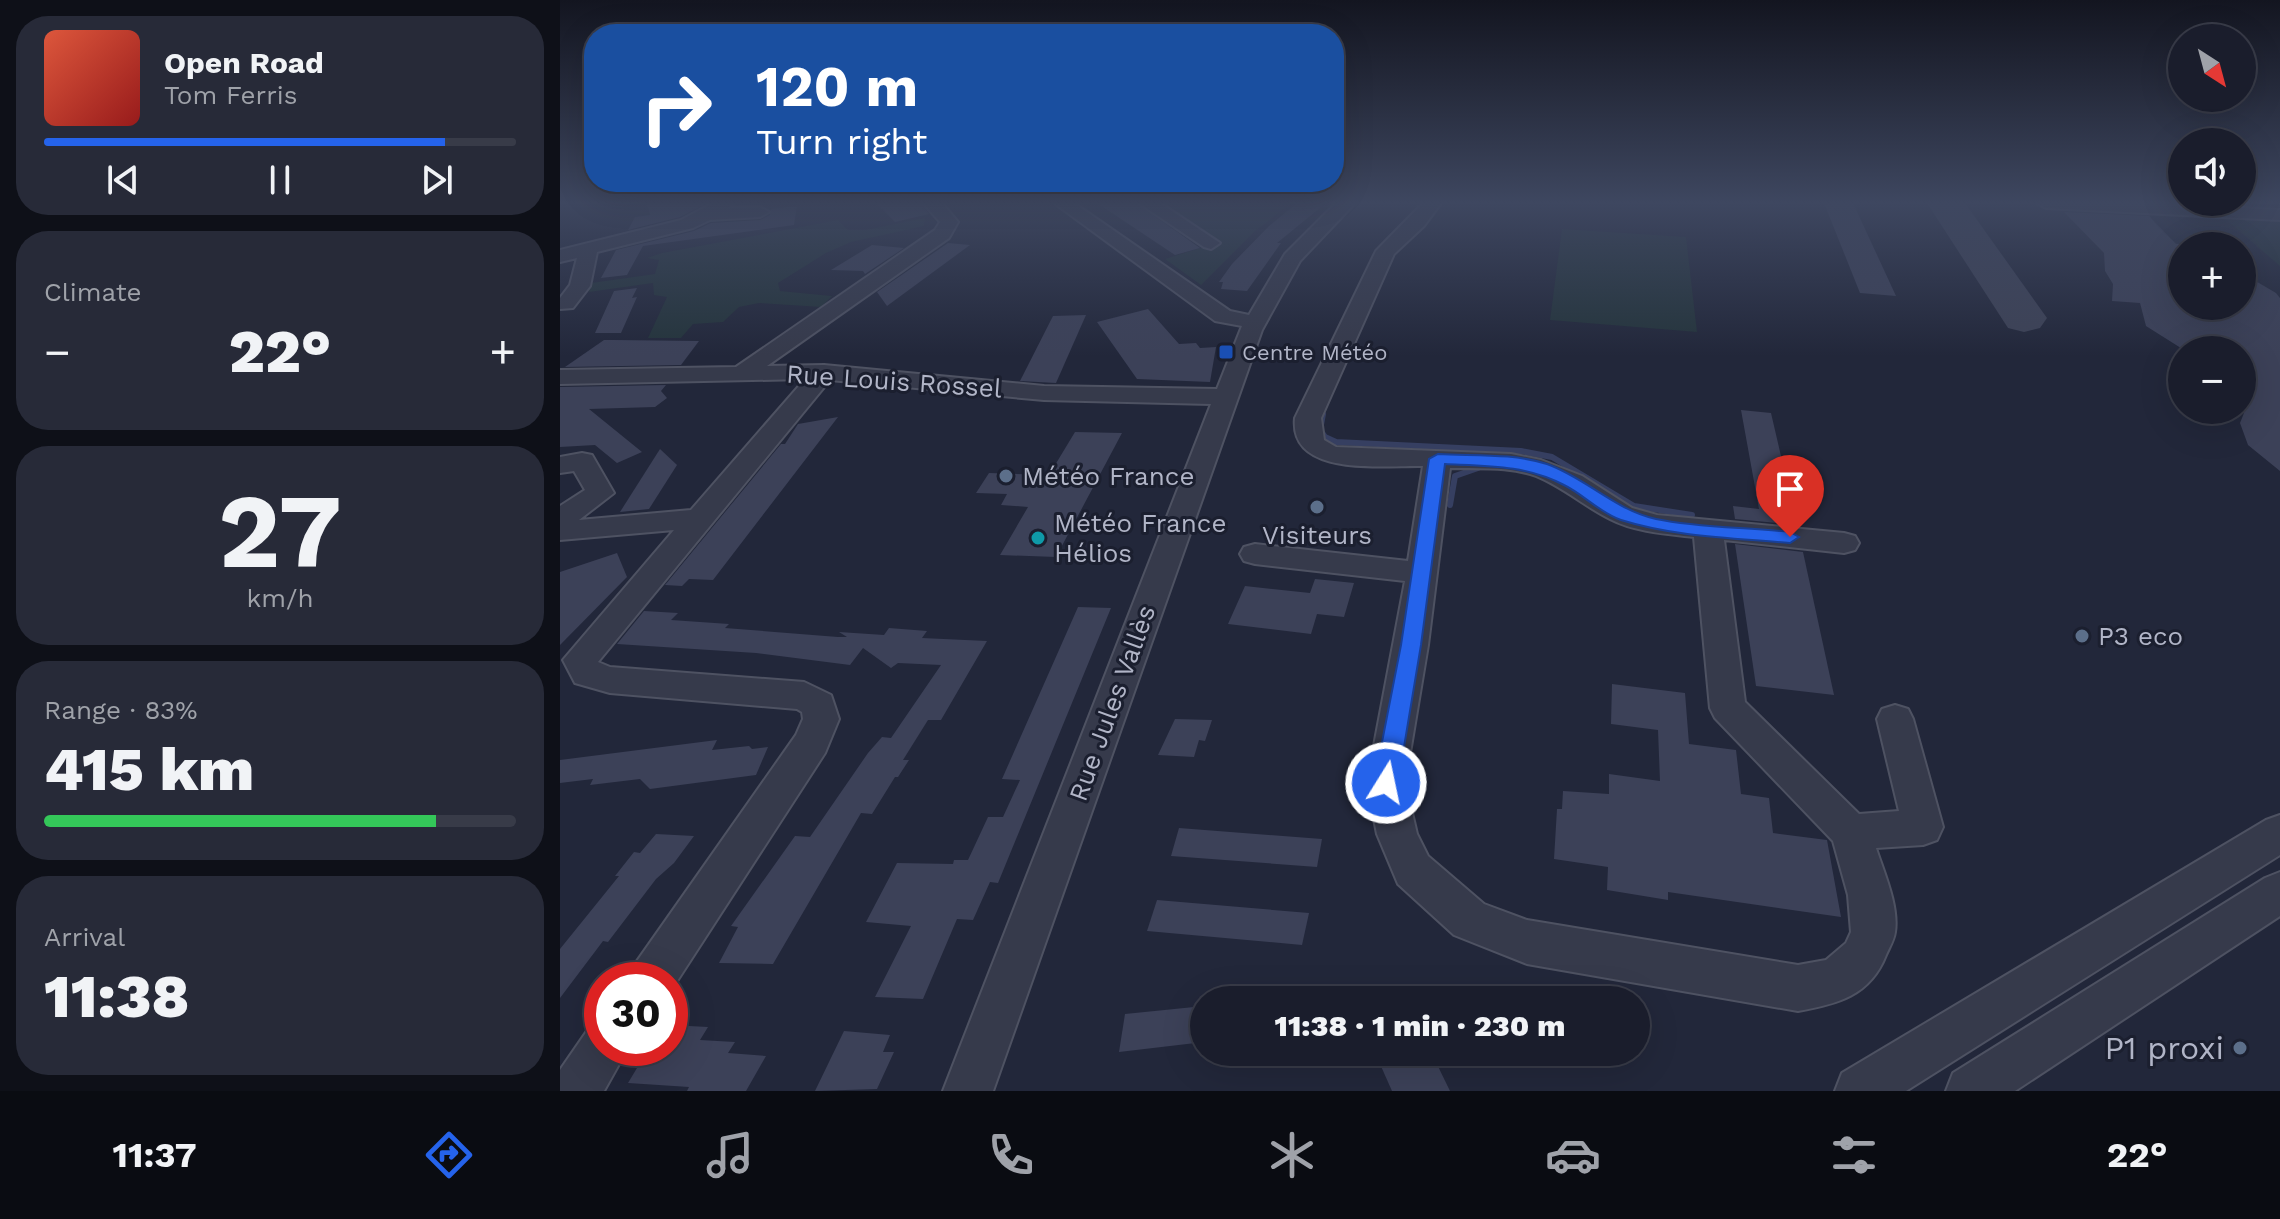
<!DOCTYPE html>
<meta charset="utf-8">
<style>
body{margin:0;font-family:"Work Sans",sans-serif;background:#272a38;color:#f1f3f6;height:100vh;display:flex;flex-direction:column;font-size:30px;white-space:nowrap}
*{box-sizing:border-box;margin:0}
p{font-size:26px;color:#9fa2a9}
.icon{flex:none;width:44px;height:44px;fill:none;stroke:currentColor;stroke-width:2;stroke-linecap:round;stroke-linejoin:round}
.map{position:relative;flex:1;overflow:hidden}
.side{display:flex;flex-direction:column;gap:16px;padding:16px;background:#0e1018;width:560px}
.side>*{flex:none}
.top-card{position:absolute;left:24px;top:24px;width:760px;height:168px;border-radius:32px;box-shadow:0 8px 32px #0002,0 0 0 2px #383b48;background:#1a4fa0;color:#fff;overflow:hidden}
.needle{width:52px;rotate:144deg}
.tools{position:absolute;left:1608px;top:24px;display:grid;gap:16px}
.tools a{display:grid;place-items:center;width:88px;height:88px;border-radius:50%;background:#1a1d2c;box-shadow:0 8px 32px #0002,0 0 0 2px #383b48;font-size:40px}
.speed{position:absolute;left:24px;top:962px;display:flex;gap:16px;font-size:40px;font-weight:700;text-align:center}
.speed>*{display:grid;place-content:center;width:104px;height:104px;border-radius:50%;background:#1a1d2c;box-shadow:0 8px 32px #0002,0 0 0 2px #383b48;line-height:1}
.speed .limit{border:12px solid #d22;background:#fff;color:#111}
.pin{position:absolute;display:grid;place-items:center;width:68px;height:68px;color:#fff;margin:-82px -34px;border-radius:50% 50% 50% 0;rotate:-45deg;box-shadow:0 0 8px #0007}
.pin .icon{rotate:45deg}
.me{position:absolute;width:88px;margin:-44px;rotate:10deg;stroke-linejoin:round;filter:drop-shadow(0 0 6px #0008)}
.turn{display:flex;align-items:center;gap:28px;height:168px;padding:0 40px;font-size:36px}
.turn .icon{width:104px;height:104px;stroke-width:2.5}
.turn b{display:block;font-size:56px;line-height:68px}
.big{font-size:60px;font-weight:800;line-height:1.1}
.side .card{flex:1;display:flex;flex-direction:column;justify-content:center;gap:12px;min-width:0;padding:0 28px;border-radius:32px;background:#272a38}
.side .dial{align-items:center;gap:0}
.dial b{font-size:104px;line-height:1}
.song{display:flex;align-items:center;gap:24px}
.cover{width:96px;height:96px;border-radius:12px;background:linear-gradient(135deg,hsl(10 70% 55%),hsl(0 70% 35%))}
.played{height:8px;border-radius:4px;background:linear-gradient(90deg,#2563eb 85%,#383b48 85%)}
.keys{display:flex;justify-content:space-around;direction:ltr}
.heat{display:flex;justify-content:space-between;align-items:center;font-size:44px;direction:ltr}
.charge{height:12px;border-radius:6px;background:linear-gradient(90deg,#34c759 83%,#383b48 0)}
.trip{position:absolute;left:630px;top:986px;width:460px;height:80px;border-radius:40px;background:#1a1d2c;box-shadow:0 8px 32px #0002,0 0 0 2px #383b48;font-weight:800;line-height:80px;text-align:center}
.dock{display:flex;height:128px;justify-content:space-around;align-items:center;background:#0a0c12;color:#9fa2a9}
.dock .icon{width:56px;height:56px}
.dock .current{color:#2563eb}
.dock b{font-size:36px;color:#f1f3f6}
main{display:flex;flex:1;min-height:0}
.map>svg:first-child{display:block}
.green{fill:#24343b}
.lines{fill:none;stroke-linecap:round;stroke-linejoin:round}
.stream{stroke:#363f61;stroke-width:6}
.taxiway{fill:#3d4256;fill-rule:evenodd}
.building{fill:#3c4158}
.minor-casing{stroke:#4e5262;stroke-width:4}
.minor{fill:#363a4b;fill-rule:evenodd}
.route{fill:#2563eb;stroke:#184099;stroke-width:2}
.transit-dot{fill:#1a4fb4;stroke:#1b1f2f;stroke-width:3}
.service-dot{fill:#5c6f8a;stroke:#1b1f2f;stroke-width:3}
.culture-dot{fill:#0f9aa8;stroke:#1b1f2f;stroke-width:3}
.labels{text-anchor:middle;stroke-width:6;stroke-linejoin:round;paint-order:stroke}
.far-poi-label{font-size:22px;fill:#b1b5c7;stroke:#1b1f2f;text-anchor:start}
.street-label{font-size:26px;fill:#b1b5c7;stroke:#1b1f2f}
.poi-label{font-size:26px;fill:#b1b5c7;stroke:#1b1f2f;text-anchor:start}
.near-poi-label{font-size:32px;fill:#b1b5c7;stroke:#1b1f2f;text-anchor:end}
</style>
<main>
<section class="side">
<div class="card">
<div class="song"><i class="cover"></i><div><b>Open Road</b><p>Tom Ferris</p></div></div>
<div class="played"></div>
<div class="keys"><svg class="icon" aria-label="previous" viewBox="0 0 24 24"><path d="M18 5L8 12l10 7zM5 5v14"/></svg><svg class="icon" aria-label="pause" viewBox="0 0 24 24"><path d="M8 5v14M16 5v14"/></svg><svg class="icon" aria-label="next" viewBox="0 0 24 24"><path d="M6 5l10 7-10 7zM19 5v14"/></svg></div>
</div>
<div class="card"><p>Climate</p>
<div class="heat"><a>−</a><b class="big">22°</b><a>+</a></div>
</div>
<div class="card dial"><b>27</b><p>km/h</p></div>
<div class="card"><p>Range · 83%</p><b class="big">415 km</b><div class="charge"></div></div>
<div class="card"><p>Arrival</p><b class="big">11:38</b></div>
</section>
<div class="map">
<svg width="1720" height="1091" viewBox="0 0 1720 1091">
<rect width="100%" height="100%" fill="#22273a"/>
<g class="green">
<path d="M595 203H731L694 232 641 285 605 259 657 243Z"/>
<path d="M1662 216 1720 220V266Z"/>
<path d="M365 218 364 226 291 242 266 253 218 283 220 291 272 296 261 307 199 303 179 307 163 322 133 324 121 338H88L107 297 94 295 93 283 29 292 31 283 95 274 99 260 87 258 102 253 278 220 288 230H305Z"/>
<path d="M1002 229 1126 237 1137 332 990 320Z"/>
</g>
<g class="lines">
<g class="stream">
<path d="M763 414 760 430 765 437 776 442 961 451 992 457 1074 506 1132 515"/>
<path d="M890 505 895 476 918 468"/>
</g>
<path class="taxiway" d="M1367 203H1405L1487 318 1480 328 1464 332 1448 328Z"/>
</g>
<g class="building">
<path d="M87 203H147L120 217 68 230 75 217 90 215Z"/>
<path d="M316 203H360L369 214 335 222Z"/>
<path d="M537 203H576L640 248 615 255Z"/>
<path d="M737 203H766L717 243H721L687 291 661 289 663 282H659L672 264 709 226Z"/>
<path d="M1264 203H1293L1336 296 1300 293Z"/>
<path d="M237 206 234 225 83 246 67 275 41 278 56 250 134 231 151 223 200 220 210 215 211 209Z"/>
<path d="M1504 212 1589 216 1616 244H1622V306H1682V273L1716 293 1720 298V471L1688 445 1680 423 1684 413 1682 350H1624L1586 326 1580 303 1552 301 1553 284 1545 271 1544 253Z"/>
<path d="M388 243 410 245 327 306 317 292Z"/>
<path d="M312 245 344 248 305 274 303 271 271 270Z"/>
<path d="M77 288 72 298 77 297 61 333H35L54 291Z"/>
<path d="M588 309 619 344 636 343 640 348 656 347 650 382 577 379 537 322Z"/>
<path d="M526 315 496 383 460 381 493 316Z"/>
<path d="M44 340H55L139 341 121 365 5 367Z"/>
<path d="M106 385 101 391 107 398 95 407 29 409 82 452 57 463 35 445 0 447V387Z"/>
<path d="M1181 410 1211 413 1237 525 1175 519 1173 506 1199 509Z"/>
<path d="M278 417 153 580 129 579 122 586 105 585 221 444H225L238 424Z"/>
<path d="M515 432 562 433 496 557 440 555 468 507 441 505 447 494 416 493 429 473 489 475Z"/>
<path d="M100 449 117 465 89 509 60 512Z"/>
<path d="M1175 544 1243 552 1274 695 1196 686Z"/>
<path d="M57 553 67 577 0 645V572Z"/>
<path d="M755 579 794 583 784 617 757 614 751 634 668 624 685 586 750 593Z"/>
<path d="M518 607 551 608 438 883 430 882 413 920 397 919 363 999 315 997 351 926 306 922 337 863 393 864 394 860H408L428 817H443L460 780 442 779Z"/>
<path d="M84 611 118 613 111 620 169 624 165 628 278 637H287L279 632 324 635 329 628 367 631 362 638 427 641 381 720H368L343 760H349L338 777H335L312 814 301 813 213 964 159 963 178 927 171 926 235 836 250 837 308 753 322 737 331 738 381 665 338 663 331 668 303 648 290 665 196 653 57 644Z"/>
<path d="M1052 684 1125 693 1129 744 1176 750 1181 794 1209 798 1213 833 1267 840 1281 917 1108 892V900L1047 890 1048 867 994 859 997 809H1002L1003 791 1049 794V774L1100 781 1098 730 1051 724Z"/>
<path d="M615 719 652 720 645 741 639 740 634 757 598 755Z"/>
<path d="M157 740 152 750 189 746 192 749 208 747 196 775 90 789 80 779 30 785 33 779 0 783V760Z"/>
<path d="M619 828 762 839 757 867 611 856Z"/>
<path d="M96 834 134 836 114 863 96 879 48 942 43 941 0 998V949L59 876H55L74 852 80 853Z"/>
<path d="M597 900 749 913 742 945 587 931Z"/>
<path d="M644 1006V1042L559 1052 565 1014Z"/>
<path d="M110 1025 148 1027 140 1040 175 1042 168 1053 206 1056 186 1091H127L129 1087 68 1083 89 1048H110Z"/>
<path d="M284 1031 330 1035 323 1052H334L317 1089 255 1091Z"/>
<path d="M844 1052H871L890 1091H832L820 1064Z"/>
</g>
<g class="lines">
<defs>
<g id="minor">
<path d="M153 203H173L168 208 200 207 209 212 200 217 150 220 133 228 37 252 30 286 13 308 0 309V298L10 285 17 258 0 262V250L121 220Z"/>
<path d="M363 203H382L398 222 389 238 207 366 264 365 484 386 657 389 682 326 655 321 494 203H514L670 311 689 315 725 254 776 203H795L740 261 702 330 433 1091H383L651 404 484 400 270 380 38 662 50 667 244 682 271 695 279 719 265 753 110 992V980H68L75 964 236 735 243 719 242 712 237 709 50 693 15 683 3 660 114 530 0 540V506L25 490 14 471 0 473V457L22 453 32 455 54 493 19 520 131 510 245 379 0 384V370L176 367 375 230 380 222Z"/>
<path d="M579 203H600L660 243 651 249 644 247Z"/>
<path d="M863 203H881L864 226 834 254 761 418 764 440 776 447 951 454 981 460 1022 476 1072 508 1097 515 1284 533 1295 536 1299 543 1295 550 1284 553 1164 540 1185 702 1299 814 1339 811 1317 719 1322 709 1335 705 1348 709 1353 719 1383 827 1377 840 1363 845 1316 848C1324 873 1339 906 1335 932 1334 940 1329 948 1326 955 1310 996 1277 1004 1238 1011L967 964 894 935 838 884 817 834 807 783 845 581 695 564 684 561 680 554 684 547 695 544 848 561 863 466C824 465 729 478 735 418L816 251ZM890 468C918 469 950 466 976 476 1003 487 1024 506 1050 519 1075 532 1107 534 1134 537L1150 708 1155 718 1273 841 1288 895 1291 932 1286 943 1266 960 1238 965 967 920 924 904 868 856 857 834 845 783 868 645Z"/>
<path d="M1477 203H1588L1720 210V220L1486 208Z"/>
<path d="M1720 815V855L1346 1091H1275L1282 1073 1706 820Z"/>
<path d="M1720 872V916L1455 1091H1386L1393 1073 1705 878Z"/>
<path d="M42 1025V1048H68L44 1091H0V1070L27 1031Z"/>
</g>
</defs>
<use href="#minor" class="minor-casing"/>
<use href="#minor" class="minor"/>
</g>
<linearGradient id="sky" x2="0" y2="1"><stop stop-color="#131520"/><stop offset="0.57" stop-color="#3e4760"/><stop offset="1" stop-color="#3e4760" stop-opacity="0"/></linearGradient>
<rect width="1720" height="356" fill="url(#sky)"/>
<path class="route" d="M878 454C913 456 953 453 987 464 1026 478 1055 510 1096 519 1139 528 1186 527 1230 532L1239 537 1230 543C1173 538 1115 537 1061 520 1040 513 1023 494 1004 485 966 465 927 466 885 464L861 645 838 783 834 790 826 793 818 790 814 783 841 645 869 459Z"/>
<rect class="transit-dot" x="658" y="344" width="16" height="16" rx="4"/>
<g class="service-dot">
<circle cx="446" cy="476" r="8"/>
<circle cx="757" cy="507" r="8"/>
<circle cx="1522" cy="636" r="8"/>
<circle cx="1680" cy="1048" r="8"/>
</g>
<circle class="culture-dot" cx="478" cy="538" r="8"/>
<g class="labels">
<g class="far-poi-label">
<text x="682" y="360">Centre Météo</text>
</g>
<g class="street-label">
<text transform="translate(334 381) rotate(4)" y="9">Rue Louis Rossel</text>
<text transform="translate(552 703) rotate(-70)" y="9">Rue Jules Vallès</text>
</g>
<g class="poi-label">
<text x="462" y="485">Météo France</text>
<text x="494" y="532">Météo France<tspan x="494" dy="30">Hélios</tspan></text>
<text x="757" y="544" text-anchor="middle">Visiteurs</text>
<text x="1538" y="645">P3 eco</text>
</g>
<g class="near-poi-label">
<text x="1664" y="1059">P1 proxi</text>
</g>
</g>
</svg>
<div class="tools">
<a><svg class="needle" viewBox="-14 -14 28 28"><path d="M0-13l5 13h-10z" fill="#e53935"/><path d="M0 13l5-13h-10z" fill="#9fa2a9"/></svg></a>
<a><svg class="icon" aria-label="sound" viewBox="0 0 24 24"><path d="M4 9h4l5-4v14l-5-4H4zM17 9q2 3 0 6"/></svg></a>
<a>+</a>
<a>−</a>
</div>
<div class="speed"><div class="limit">30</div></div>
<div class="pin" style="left:1230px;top:537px;background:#d93025"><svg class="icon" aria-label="arrive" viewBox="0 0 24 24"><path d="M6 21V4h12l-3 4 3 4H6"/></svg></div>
<svg class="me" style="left:826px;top:783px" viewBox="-20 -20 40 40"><circle r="17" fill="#2563eb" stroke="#fff" stroke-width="3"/><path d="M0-11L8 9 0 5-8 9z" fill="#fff"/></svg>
<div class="trip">11:38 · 1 min · 230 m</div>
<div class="top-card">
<div class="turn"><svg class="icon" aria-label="right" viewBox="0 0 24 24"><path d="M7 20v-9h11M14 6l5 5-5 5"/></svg><div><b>120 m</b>Turn right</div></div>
</div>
</div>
</main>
<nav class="dock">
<b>11:37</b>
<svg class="icon current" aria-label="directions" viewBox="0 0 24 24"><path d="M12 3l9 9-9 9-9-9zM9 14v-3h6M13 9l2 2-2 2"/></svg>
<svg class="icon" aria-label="music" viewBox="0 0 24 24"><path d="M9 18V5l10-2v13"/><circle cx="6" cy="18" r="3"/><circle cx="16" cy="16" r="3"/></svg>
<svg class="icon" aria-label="phone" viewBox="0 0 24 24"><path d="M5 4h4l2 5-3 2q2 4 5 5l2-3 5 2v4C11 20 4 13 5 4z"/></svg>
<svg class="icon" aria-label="climate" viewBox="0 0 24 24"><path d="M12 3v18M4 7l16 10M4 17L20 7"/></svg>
<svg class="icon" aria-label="car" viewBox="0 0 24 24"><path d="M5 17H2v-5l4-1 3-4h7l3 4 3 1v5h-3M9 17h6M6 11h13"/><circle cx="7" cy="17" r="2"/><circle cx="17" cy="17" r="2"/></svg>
<svg class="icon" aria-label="filters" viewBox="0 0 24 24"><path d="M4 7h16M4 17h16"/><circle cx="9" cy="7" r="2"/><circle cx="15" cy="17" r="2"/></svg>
<b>22°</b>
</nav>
